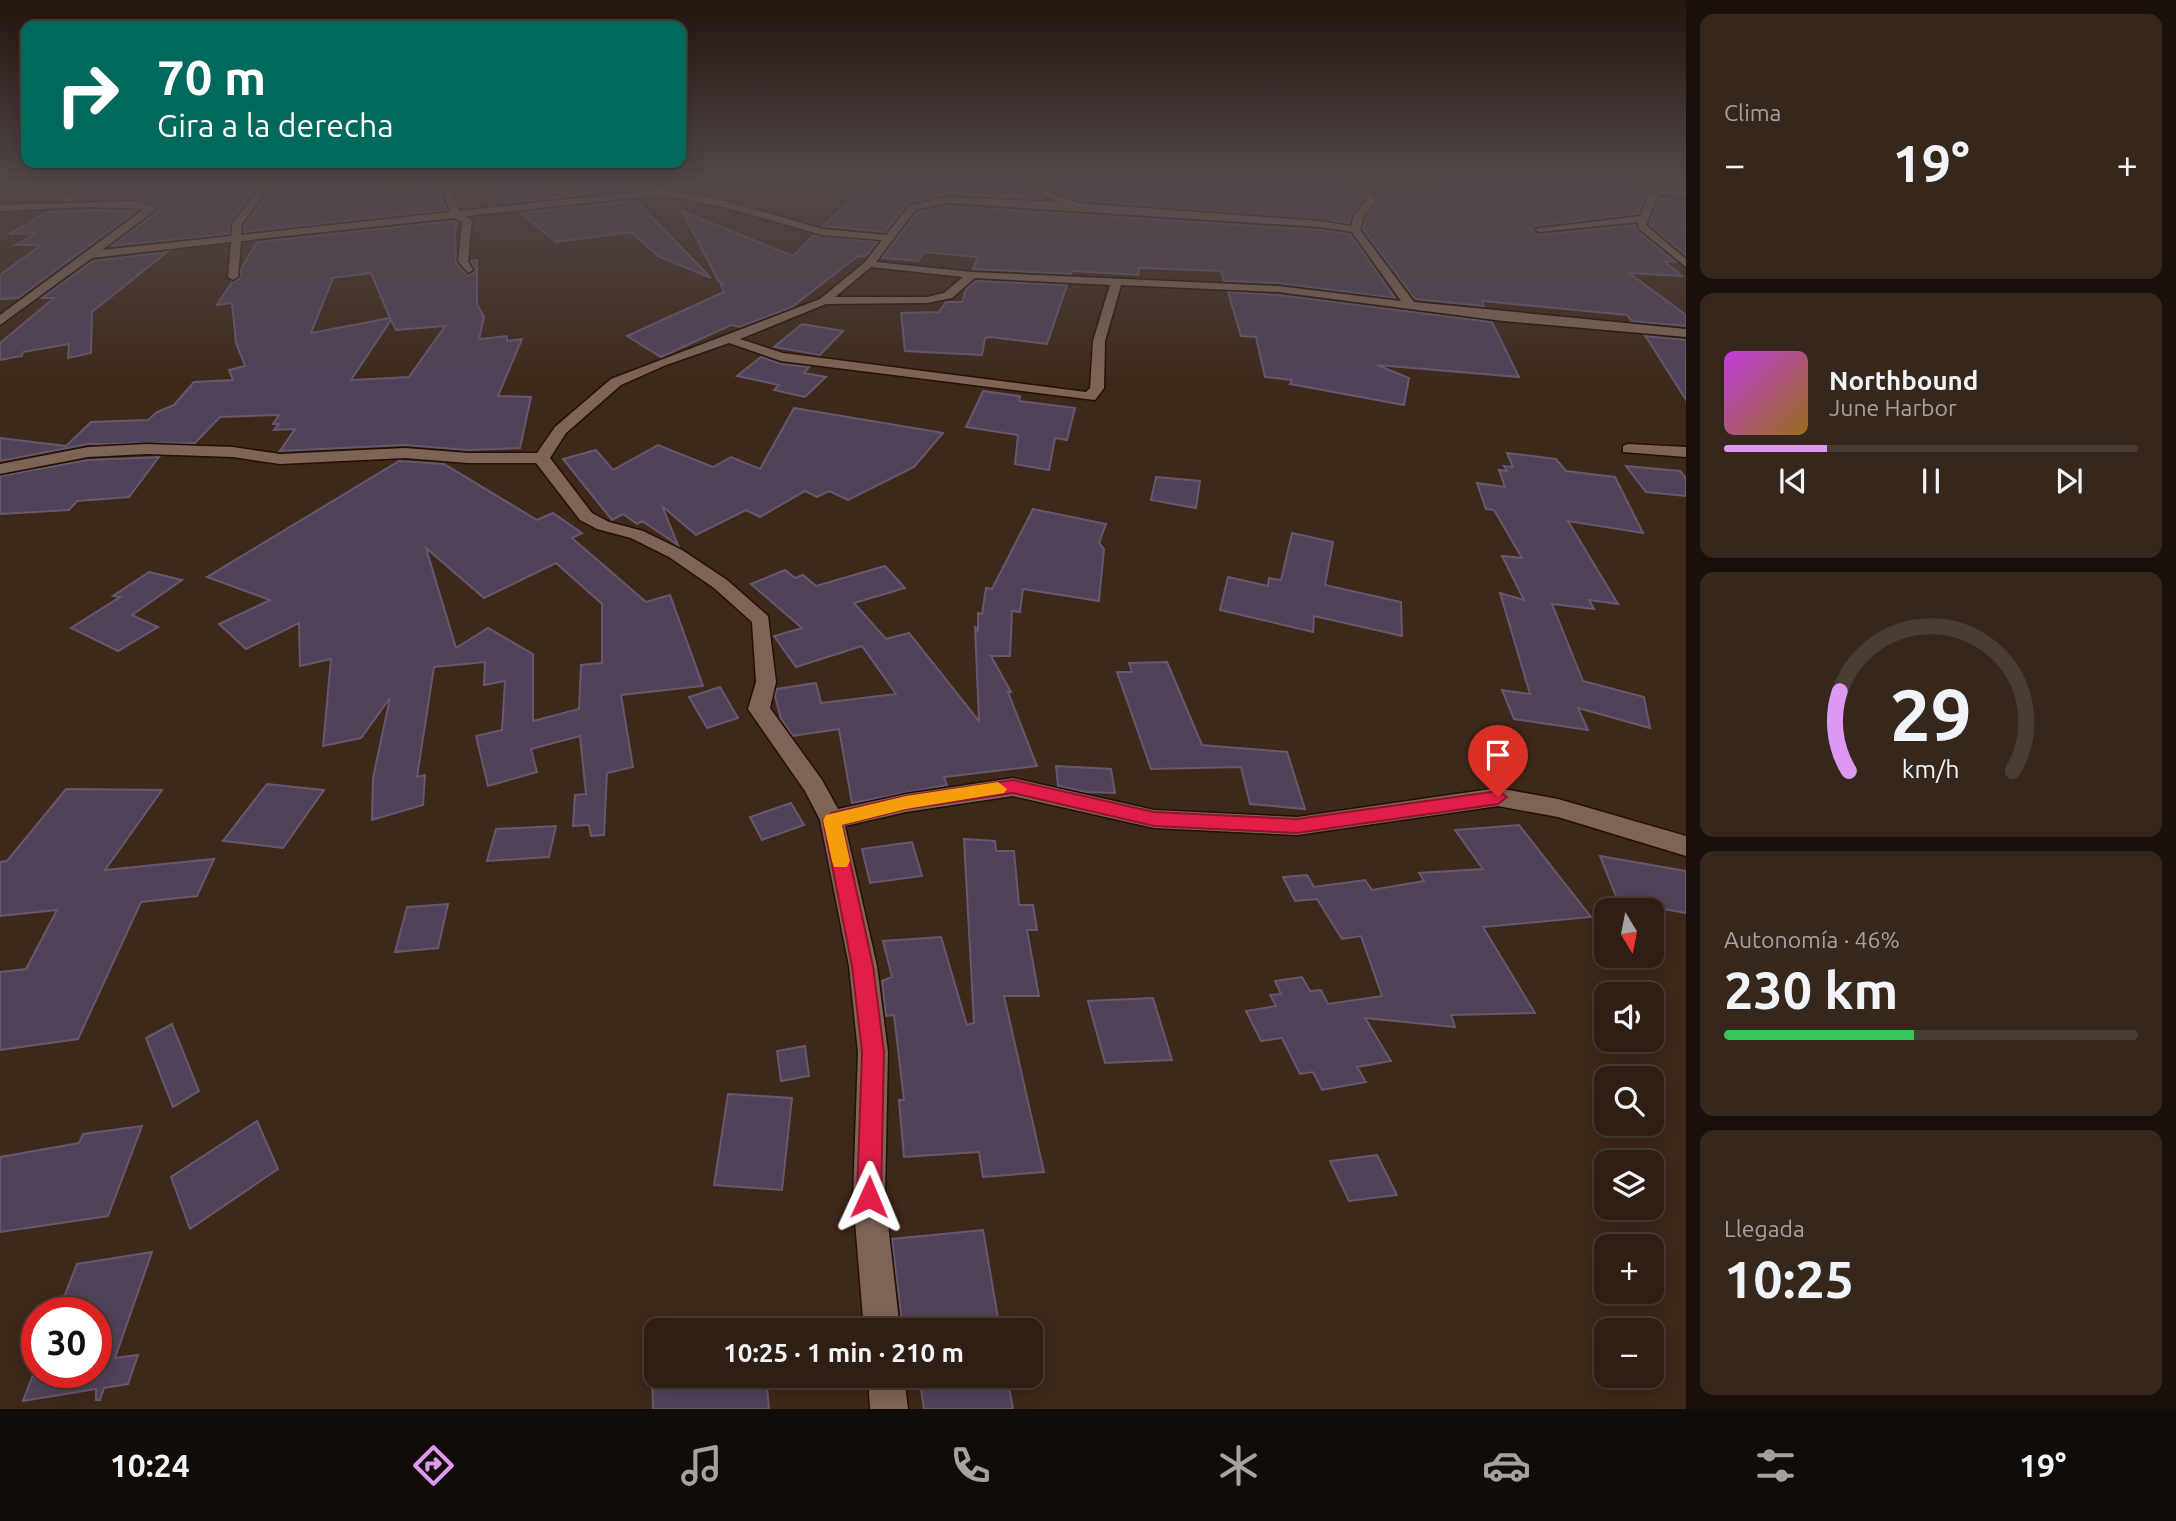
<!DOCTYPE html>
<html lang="es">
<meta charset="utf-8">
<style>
body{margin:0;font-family:Ubuntu,sans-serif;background:#36271d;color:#f1f3f6;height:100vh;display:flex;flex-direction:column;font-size:26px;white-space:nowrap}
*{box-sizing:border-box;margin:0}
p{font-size:23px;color:#a7a2a0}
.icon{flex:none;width:38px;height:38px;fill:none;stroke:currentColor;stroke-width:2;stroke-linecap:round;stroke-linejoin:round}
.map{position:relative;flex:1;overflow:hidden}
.side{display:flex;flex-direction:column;gap:14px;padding:14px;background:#19100b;width:490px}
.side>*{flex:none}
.hud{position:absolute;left:21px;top:21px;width:665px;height:147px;border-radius:14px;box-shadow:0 4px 18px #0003,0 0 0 2px #493c34;background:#00695c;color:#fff;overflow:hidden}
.needle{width:46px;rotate:170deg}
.fabs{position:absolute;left:1594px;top:898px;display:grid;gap:14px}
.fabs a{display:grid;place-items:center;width:70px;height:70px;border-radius:14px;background:#2e1e14;box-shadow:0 4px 18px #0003,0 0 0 2px #493c34;font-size:35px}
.speed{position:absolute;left:21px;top:1297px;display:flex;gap:14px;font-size:35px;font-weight:700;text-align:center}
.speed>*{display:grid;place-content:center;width:91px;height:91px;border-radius:50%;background:#2e1e14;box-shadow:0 4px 18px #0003,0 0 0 2px #493c34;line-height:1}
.speed .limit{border:10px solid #d22;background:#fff;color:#111}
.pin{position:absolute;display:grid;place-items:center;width:60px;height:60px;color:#fff;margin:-72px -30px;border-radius:50% 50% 50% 0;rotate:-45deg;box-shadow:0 0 7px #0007}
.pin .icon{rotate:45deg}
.me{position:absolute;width:77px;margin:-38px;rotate:1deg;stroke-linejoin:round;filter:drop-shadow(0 0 5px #0008)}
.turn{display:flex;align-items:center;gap:24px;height:147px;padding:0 21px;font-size:32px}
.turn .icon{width:91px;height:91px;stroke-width:2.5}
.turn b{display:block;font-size:49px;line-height:60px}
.big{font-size:52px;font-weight:700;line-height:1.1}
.side .card{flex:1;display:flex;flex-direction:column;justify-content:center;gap:10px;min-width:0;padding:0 24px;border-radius:14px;background:#36271d}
.side .dial{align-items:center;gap:0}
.dial svg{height:182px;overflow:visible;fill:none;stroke:#493c34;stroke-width:7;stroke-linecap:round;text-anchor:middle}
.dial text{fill:#f1f3f6;stroke:none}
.song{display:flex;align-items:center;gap:21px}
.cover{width:84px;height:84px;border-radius:10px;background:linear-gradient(135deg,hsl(290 70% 55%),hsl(40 70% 35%))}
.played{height:7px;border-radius:4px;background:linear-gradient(90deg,#df98f2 25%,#493c34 25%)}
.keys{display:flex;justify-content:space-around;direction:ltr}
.heat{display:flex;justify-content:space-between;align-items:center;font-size:38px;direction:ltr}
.charge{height:10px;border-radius:5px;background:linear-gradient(90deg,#34c759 46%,#493c34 0)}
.trip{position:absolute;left:644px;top:1318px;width:399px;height:70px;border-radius:14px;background:#2e1e14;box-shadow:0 4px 18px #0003,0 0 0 2px #493c34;font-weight:700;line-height:70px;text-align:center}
.tabs{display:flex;height:112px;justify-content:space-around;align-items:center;background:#120c08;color:#a7a2a0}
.tabs .icon{width:49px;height:49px}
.tabs .current{color:#df98f2}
.tabs b{font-size:32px;color:#f1f3f6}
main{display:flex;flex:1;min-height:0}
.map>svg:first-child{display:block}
.building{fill:#504258;stroke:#66586f;stroke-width:2;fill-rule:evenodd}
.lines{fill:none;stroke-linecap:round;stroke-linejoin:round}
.minor-casing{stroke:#241004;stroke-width:3}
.minor{fill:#7e6455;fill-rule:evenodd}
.route{fill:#e11d48;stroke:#92132f;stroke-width:2}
.slow{fill:#f59e0b}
</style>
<main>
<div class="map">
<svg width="1686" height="1409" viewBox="0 0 1686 1409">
<rect width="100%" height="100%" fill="#3e281a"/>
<g class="building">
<path d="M91 185H251L255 190 230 222 229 234 111 246 157 212 158 206 132 198 65 200Z"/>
<path d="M266 185H389V191L432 189 431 192H440L446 210 244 232 245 225 269 192Z"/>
<path d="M516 185H537L546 193 614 185 625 190 507 203 488 188Z"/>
<path d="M880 185H1014L1044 199 947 194 908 203 885 232 823 226 847 203Z"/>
<path d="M1035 185H1306L1366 191 1363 193 1364 199 1352 213 1349 223 1079 200Z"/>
<path d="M1439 185H1648L1629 196 1645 197 1638 214 1534 226 1531 230 1539 235 1635 225 1636 230 1676 262 1664 261 1682 276 1629 273 1686 315V326L1632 321 1627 315 1482 301 1484 306 1415 299 1363 229 1366 217 1380 200 1374 191 1427 197 1420 190 1447 191Z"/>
<path d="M1659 199 1686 202V256L1649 224Z"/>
<path d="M635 200 711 278 658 256 631 232 556 242 520 213Z"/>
<path d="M948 206 1320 230 1350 234 1395 298 1278 283 1224 281 1221 271 1139 268 1138 275 1072 271 1071 274 973 269 978 257 924 252 918 261 882 258 917 212Z"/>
<path d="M92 210 136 211 18 298 0 299V275L41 245H16L37 233 9 234 47 212Z"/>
<path d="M682 211 793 256 814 235 877 242 866 256H858L792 307 740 327 731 325 661 357 627 336 724 292 721 285 724 284 719 282Z"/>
<path d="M454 221 457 223 455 232 456 263 468 276 476 271 471 261 477 260V304L484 317 479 339 507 336V341L522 339 498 396 531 397 520 448 468 450 405 445 280 451 295 429 274 430 279 424H273L279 415 220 417 195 443 88 444 0 461V438L66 446 91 422 148 420 157 412 174 405 194 382 233 380 229 370 245 366 236 343 232 303 217 305 232 282 239 279 242 267 257 242ZM371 273 390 318 311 333 333 278ZM391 320 396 330 445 326 409 377 351 380Z"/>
<path d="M167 252 92 312 91 353 68 358 69 344 23 352 22 356 0 360V343L54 298H42L93 261Z"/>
<path d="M976 281 1067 285 1047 344 991 337 985 338 982 355 905 351 901 313 939 312 946 302H962L966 289Z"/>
<path d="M1228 292 1278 295 1492 322 1519 377 1377 365 1409 378 1404 405 1290 384 1292 380 1265 377 1256 337 1241 336Z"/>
<path d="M802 324 843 331 820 355 774 347Z"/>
<path d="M1645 336 1686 340V400L1650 343Z"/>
<path d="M761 357 781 364 809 367 804 373 826 377 805 397 774 390 779 385 737 376Z"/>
<path d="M983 391 1020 396 1019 401 1075 408 1067 440 1055 438 1049 470 1015 464 1018 435 966 427Z"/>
<path d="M794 408 943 433 914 467 848 500 829 491 817 497 805 491 760 517 746 510 696 535 662 506 678 545 642 521 637 524 623 514 612 520 563 459 596 450 613 470 658 445 713 467 731 457 760 469Z"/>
<path d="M1507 453 1556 459 1566 471 1615 477 1643 533 1568 521 1618 604 1589 600 1594 609 1552 604 1583 681 1644 697 1650 728 1578 708 1588 730 1514 719 1502 690 1530 694 1500 593 1524 600 1502 556 1522 558 1494 510 1486 509 1477 483 1505 487 1499 470 1507 471 1504 466 1513 467Z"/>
<path d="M159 457 129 497 77 501 69 510 0 514V476L88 460Z"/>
<path d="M399 461 444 464 537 520 553 513 582 533 572 538 646 602 670 595 703 686 621 695 633 767 607 773 604 835 591 836 589 825 573 826 575 795 586 794 580 736 531 749 537 772 488 786 476 736 502 730 505 681 484 685 485 662 434 667 417 777 425 775 423 805 372 820 373 778 390 698 361 738 323 746 331 659 300 666 299 623 246 649 219 624 270 600 207 577ZM426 548 484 598 556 563 602 604V663L581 665 579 709 533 721V654L488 628 456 648Z"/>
<path d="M1626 466 1680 471 1686 478V496L1646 492Z"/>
<path d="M1156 477 1200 481 1196 508 1151 500Z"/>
<path d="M1033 509 1106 524 1099 543 1104 549 1099 601 1023 589 1020 612 1012 611 1010 656H991L1011 692H1008L1037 766 944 777 947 785 852 803 839 729 793 736 781 719 775 696 777 689 816 683 821 703 896 694 862 646 796 667 774 636 802 628 751 584 785 570 795 578 803 575 816 586 885 566 905 588 854 603 886 639 909 633 979 721 975 626 978 632V613L982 614 986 588 992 589Z"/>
<path d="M1292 533 1333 542 1325 585 1401 602 1402 636 1314 616 1313 632 1220 610 1228 577 1268 586 1269 578 1281 580Z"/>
<path d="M149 572 182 580 132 615 158 627 118 651 71 628 120 597 113 596Z"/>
<path d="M1167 662 1202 745 1287 752 1305 809 1250 804 1241 767 1151 769 1117 672H1132L1129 663Z"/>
<path d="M720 687 738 718 707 728 689 697Z"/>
<path d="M1056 766 1111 769 1115 793 1086 792 1058 786Z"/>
<path d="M267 784 324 790 283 848 223 841Z"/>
<path d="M66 789 162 790 105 870 214 859 197 896 141 902 78 1039 0 1050V972L26 969 57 910 0 916V862L7 861Z"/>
<path d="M791 803 804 825 762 840 750 817Z"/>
<path d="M1519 825 1591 917 1483 927 1535 1013 1451 1015 1455 1027 1365 1018 1391 1061 1357 1067 1366 1082 1322 1090 1313 1072 1300 1074 1282 1038 1261 1041 1246 1011 1276 1006 1270 995 1281 994 1275 981 1302 977 1310 991 1321 990 1328 1004 1382 996 1361 936 1342 939 1317 899 1295 901 1283 877 1307 875 1314 887 1365 880 1372 890 1424 881 1419 873 1483 869 1455 830Z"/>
<path d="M556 826 549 857 487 861 496 829Z"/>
<path d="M964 839 995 841 996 851H1014L1019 905H1033L1037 930H1027L1039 996H1004L1044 1172 983 1177 979 1152 904 1157 899 1100H904L894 1015 886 1016 882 981 892 977 883 941 941 937 967 1025 974 1023Z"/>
<path d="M912 842 922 876 870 883 862 849Z"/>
<path d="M1600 856 1686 871V913L1618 901Z"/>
<path d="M448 904 438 948 395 952 407 907Z"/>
<path d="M1153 998 1172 1060 1105 1063 1088 1001Z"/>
<path d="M172 1024 199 1091 173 1107 146 1038Z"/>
<path d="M805 1046 809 1076 781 1081 777 1051Z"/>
<path d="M728 1094 792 1098 782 1190 714 1185Z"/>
<path d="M257 1121 278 1169 190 1229 171 1177Z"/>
<path d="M142 1126 108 1216 0 1232V1157L79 1143 83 1134Z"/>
<path d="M1377 1155 1397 1195 1349 1201 1330 1161Z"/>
<path d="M983 1230 1000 1330H903L892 1239Z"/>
<path d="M152 1252 115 1358 138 1355 128 1384 104 1388 100 1400H96V1389L23 1401 34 1372H96V1312H58L77 1264Z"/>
<path d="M652 1376H766L769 1409H653Z"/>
<path d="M919 1376H1007L1013 1409H924Z"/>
</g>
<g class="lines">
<defs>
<g id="minor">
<path d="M254 185H263L267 190 242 224 241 235 450 212 441 185H449L459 211 661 189 725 201 823 229 886 235 909 206 948 197 1059 202 1017 185H1028L1078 203 1320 221 1351 226 1354 215 1367 200 1365 194 1370 191 1377 200 1364 216 1360 230 1414 302 1686 329V337L1503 321 1278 292 1121 285 1105 341 1104 388 1095 400 781 361 729 343 666 365 621 385 566 433 550 458 592 513 609 522 643 531 682 550 727 580 768 616 776 682 770 708 822 780 838 809 906 794 1013 778 1154 810 1297 817 1498 788 1558 799 1686 836V856L1558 817 1498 806 1297 835 1154 828 1013 796 906 812 845 826 877 966 888 1052 885 1197 900 1330H864L853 1197 858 1052 849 966 820 820 805 791 748 709 756 682 752 622 714 588 669 557 631 538 597 529 580 520 536 463H468L405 458 280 464 233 457 147 454 88 457 0 474V464L88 447 147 444 233 447 280 454 405 448 468 453H537L555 427 611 379 820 299 865 262 882 240 822 235 724 207 661 195 466 216 472 221 468 261 473 270 468 273 458 261 462 222 454 218 241 241 238 277 233 280 228 277 231 242 92 258 0 325V315L144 209 92 207 0 211V205L132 201 155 206V210L102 250 231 236 232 224 258 190ZM948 203 1320 227 1352 232 1401 301 1278 286 972 272 876 262 915 210ZM871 267 963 277 944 293 927 297H835ZM975 278 1110 285 1093 341 1090 388 1086 392 783 353 740 339 826 304 927 303 952 298Z"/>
<path d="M1661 188 1686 191V197L1662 194 1657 197 1646 225 1686 259V267L1638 228V222L1539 232 1534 229 1640 216 1650 193Z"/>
<path d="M1628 444 1686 447V457L1623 452V446Z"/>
<path d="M868 1376H904L908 1409H870Z"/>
</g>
</defs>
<use href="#minor" class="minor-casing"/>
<use href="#minor" class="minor"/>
</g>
<linearGradient id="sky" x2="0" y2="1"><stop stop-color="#22160e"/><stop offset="0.48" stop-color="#524849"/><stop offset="1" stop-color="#524849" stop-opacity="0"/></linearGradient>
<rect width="1686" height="382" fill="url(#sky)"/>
<path class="route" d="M1013 780 1154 812 1297 819 1498 791 1507 797 1498 804 1297 833 1154 826 1013 793 906 809 842 825 873 966 884 1052 881 1197 878 1206 869 1209 860 1206 857 1197 862 1052 852 966 823 820 832 813 906 796Z"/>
<path class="slow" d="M998 782 1007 789 1004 793 906 809 842 825 850 861 847 867H834L832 861 823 820 826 815 906 796Z"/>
</svg>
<div class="fabs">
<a><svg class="needle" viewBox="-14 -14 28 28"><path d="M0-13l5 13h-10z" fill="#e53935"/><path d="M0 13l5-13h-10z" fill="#a7a2a0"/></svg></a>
<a><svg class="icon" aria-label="sound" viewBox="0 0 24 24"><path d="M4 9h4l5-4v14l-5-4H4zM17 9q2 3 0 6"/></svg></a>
<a><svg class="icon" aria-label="search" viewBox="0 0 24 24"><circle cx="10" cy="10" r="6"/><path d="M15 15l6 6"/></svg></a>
<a><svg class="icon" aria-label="layers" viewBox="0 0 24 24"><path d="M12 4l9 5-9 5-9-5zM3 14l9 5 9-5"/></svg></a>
<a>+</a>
<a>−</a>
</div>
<div class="speed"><div class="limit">30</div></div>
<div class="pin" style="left:1498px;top:797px;background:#d93025"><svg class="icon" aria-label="arrive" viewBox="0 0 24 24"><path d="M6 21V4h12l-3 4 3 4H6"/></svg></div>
<svg class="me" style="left:869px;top:1197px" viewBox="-20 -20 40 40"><path d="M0-17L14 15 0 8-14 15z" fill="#e11d48" stroke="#fff" stroke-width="4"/></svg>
<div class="trip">10:25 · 1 min · 210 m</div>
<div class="hud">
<div class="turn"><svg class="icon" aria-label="right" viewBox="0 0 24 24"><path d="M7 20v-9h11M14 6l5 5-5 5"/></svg><div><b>70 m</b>Gira a la derecha</div></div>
</div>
</div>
<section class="side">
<div class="card"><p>Clima</p>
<div class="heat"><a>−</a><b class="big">19°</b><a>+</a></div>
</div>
<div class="card">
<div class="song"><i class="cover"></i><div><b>Northbound</b><p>June Harbor</p></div></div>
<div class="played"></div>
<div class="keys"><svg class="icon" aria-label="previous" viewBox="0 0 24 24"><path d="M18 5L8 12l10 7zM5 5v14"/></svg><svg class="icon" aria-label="pause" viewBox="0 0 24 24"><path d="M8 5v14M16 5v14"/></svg><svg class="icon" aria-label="next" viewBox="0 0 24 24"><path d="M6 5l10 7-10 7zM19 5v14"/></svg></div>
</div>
<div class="card dial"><svg viewBox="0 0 100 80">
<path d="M14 69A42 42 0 1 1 86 69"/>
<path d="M14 69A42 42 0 0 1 10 34" stroke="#df98f2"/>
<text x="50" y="56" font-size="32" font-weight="700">29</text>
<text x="50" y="72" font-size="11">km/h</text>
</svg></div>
<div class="card"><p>Autonomía · 46%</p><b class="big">230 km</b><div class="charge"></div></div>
<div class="card"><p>Llegada</p><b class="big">10:25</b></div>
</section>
</main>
<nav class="tabs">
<b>10:24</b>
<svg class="icon current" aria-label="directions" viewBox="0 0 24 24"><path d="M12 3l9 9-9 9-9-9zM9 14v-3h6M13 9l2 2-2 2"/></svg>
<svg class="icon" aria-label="music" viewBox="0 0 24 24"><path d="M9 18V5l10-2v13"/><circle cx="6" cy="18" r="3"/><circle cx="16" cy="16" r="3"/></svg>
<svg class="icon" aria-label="phone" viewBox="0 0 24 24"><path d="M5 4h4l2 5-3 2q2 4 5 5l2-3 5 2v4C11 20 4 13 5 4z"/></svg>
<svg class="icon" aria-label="climate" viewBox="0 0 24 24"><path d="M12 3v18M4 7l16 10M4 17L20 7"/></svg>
<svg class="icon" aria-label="car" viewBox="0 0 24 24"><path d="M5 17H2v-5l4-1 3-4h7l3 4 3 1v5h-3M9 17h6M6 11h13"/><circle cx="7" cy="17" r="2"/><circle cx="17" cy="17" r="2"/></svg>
<svg class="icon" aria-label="filters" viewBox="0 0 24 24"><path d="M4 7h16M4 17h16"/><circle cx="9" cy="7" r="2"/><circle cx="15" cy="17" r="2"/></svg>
<b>19°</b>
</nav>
